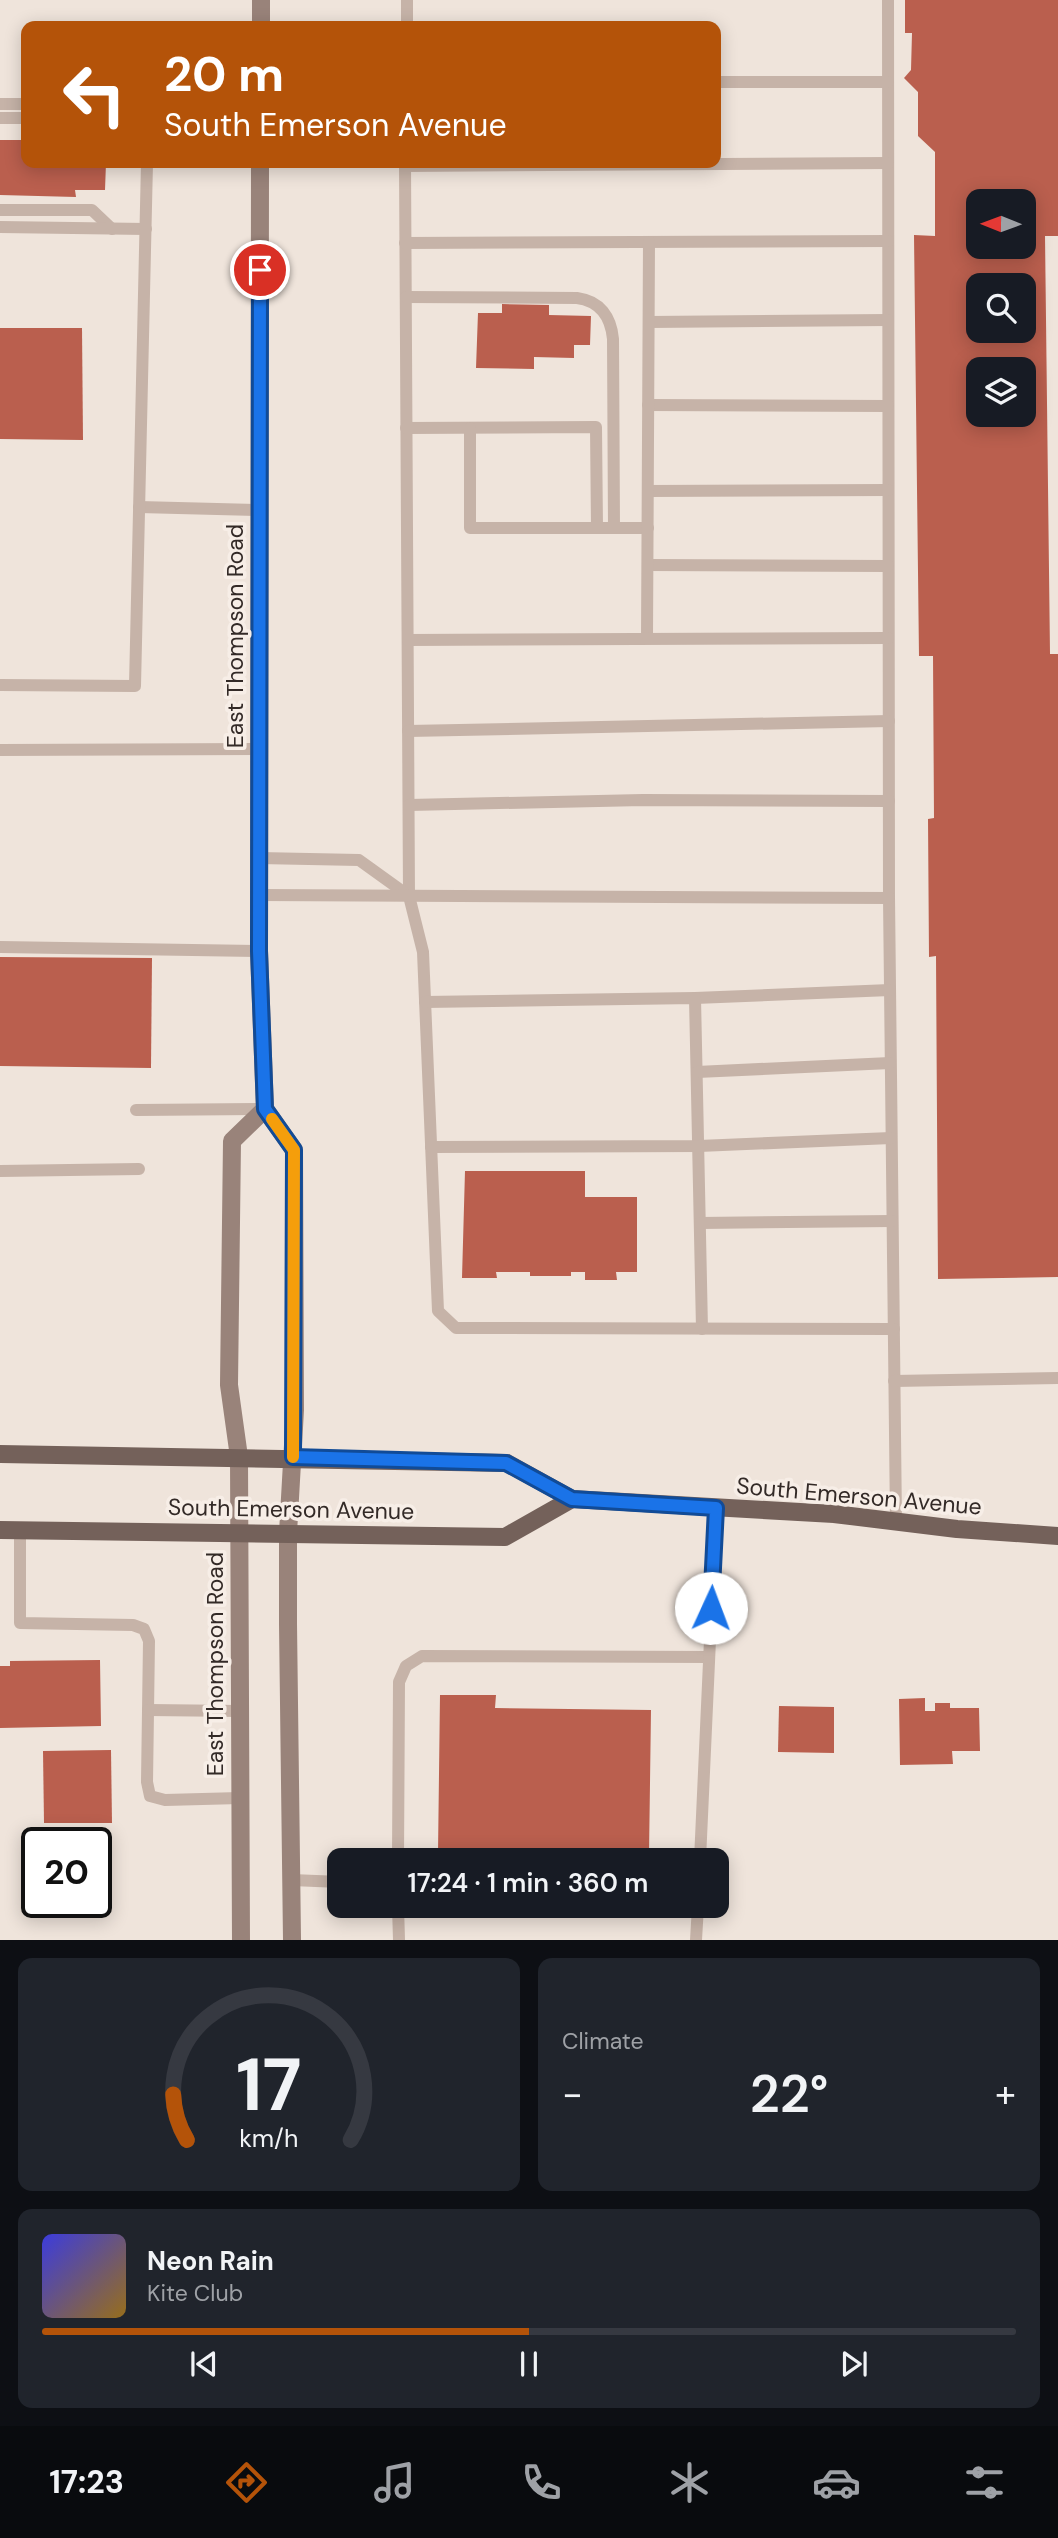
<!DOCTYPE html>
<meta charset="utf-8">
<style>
body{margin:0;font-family:"DM Sans",sans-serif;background:#20242c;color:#f1f3f6;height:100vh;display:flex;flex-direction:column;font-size:26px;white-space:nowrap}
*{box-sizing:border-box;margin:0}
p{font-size:23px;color:#9ea1a6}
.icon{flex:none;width:38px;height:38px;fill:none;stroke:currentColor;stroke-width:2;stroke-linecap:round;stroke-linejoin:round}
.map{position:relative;height:1940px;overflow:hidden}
.details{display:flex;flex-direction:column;gap:18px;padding:18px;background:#0d0f14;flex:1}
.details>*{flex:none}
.guide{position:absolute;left:21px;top:21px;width:700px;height:147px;border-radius:14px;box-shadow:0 4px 18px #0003;background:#b45309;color:#fff;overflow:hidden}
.needle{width:46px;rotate:271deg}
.controls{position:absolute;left:966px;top:189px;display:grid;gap:14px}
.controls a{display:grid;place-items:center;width:70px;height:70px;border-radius:14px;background:#171b24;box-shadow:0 4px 18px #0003;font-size:35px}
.speed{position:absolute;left:21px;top:1827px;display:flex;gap:14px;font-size:35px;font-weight:700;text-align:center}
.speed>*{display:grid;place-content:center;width:91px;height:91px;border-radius:50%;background:#171b24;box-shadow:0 4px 18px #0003;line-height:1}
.speed .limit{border:4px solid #111;border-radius:10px;background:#fff;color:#111}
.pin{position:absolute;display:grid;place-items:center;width:60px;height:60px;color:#fff;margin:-30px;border:4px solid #fff;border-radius:50%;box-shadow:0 2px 7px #0007}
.me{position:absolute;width:77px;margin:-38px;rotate:2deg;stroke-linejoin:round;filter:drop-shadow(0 0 5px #0008)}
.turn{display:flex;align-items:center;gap:24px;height:147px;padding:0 28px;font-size:32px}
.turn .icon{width:91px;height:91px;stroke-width:2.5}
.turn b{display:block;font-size:49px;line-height:60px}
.big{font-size:52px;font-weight:600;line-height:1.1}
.details .tile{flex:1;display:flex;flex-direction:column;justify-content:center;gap:10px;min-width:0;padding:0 24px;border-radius:14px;background:#20242c}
.details .dial{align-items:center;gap:0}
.dial svg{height:182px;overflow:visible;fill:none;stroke:#363941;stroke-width:7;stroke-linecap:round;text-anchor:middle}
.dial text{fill:#f1f3f6;stroke:none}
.song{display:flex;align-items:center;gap:21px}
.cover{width:84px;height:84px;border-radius:10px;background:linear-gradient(135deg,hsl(240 70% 55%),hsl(40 70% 35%))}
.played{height:7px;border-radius:4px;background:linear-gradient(90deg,#b45309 50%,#363941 50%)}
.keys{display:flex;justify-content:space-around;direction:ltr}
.heat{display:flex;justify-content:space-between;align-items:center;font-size:38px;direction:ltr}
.details .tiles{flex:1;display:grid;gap:18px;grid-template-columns:1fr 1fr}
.tile:last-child{grid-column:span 2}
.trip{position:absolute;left:327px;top:1848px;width:402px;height:70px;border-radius:14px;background:#171b24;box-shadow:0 4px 18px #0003;font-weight:600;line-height:70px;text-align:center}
.tabs{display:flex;height:112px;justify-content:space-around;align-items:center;background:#090b0e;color:#9ea1a6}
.tabs .icon{width:49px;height:49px}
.tabs .selected{color:#b45309}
.tabs b{font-size:32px;color:#f1f3f6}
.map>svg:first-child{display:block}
.building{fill:#ba5f4e;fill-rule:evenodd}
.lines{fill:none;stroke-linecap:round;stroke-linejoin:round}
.service{stroke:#c6b3a8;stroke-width:12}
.secondary{stroke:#99837a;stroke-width:18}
.primary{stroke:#74615a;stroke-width:18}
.route-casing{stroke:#114b97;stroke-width:18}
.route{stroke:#1a73e8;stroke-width:12}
.slow{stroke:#f59e0b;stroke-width:12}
.labels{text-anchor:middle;stroke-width:7;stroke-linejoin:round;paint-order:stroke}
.street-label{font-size:23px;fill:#332a27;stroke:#f7eee7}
</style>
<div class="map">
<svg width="1058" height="1940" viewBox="0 0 1058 1940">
<rect width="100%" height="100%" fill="#efe4db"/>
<g class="building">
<path d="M905 0H1058V236H1045L1050 654H1058V1277L938 1279 936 956 929 957 928 819 934 818 933 656H919L914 235 935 236V152L918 136V92L904 78 911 70 912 33H905ZM978 201H1024V247H978ZM978 285H1024V331H978ZM978 369H1024V415H978Z"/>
<path d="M0 140H26V163H106L105 190H75L76 197 0 195Z"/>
<path d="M502 304 549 305V315L591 316 590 345H574V358L534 357V369L476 368 478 313H502Z"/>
<path d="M0 328H82L83 440 0 439Z"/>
<path d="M0 957 152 958 151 1068 0 1066Z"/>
<path d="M465 1171H585V1197H637V1272H616L617 1280H585V1272H571V1276H530V1272H496L497 1278H462Z"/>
<path d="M100 1660 101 1726 0 1728V1666H10V1661Z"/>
<path d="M440 1695H496L495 1708 651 1710 649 1856 623 1855V1860H586V1855L438 1853Z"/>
<path d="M925 1698V1711H935V1703H950V1708H979L980 1751H952L953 1764 900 1765 899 1699Z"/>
<path d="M779 1706 834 1707V1753L778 1752Z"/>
<path d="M111 1750 112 1823H44L43 1751Z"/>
</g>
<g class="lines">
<g class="service">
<path d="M888 0 889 898 896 1522"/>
<path d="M407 26V0"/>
<path d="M716 82H888"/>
<path d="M0 104H26"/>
<path d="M0 118H26"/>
<path d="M405 163 409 896 423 952 438 1311 456 1328 894 1329"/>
<path d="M405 166 888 163"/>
<path d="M0 210H92L112 229"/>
<path d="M0 227 146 229"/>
<path d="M405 243 888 241"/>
<path d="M406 297 577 298C600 301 611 317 613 339L614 528"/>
<path d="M649 322 888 320"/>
<path d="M648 405 888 406"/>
<path d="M406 428 596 427 597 528"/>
<path d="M470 428V528H648"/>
<path d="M648 491 888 490"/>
<path d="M139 507 260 510"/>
<path d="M648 565 888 566"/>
<path d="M647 638 649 242"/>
<path d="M408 640 888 638"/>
<path d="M0 685 135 686 147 163"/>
<path d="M408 731 889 721"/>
<path d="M0 750 260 749"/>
<path d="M409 805 643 800 889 801"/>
<path d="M259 858 359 860 409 896"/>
<path d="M259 895 889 898"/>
<path d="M0 947 259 951"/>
<path d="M695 998 890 990"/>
<path d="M425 1002 695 998 702 1329"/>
<path d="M697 1072 890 1063"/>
<path d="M136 1110 265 1109"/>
<path d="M431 1147 699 1146 891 1138"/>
<path d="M0 1171 139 1169"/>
<path d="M700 1223 892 1221"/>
<path d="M894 1381 1058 1378"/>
<path d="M20 1531V1623L133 1625 144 1629 149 1641 147 1782 150 1796 165 1800 240 1798"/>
<path d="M148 1710 239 1711"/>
<path d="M398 1860 399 1682 406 1666 422 1656 709 1657"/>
<path d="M700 1860 716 1508"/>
<path d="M292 1880 340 1882"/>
<path d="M398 1906 399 1940"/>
<path d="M696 1940 698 1906"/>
</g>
<g class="secondary">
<path d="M261 26V0"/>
<path d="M260 163 259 951 265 1109 294 1150 295 1410 288 1533V1624L292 1940"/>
<path d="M241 1940 239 1457 229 1385 232 1141 265 1109"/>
</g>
<g class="primary">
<path d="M0 1454 507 1463 572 1499 834 1514 957 1529 1058 1536"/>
<path d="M0 1530 505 1537 572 1499"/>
</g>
</g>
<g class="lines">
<defs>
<path id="route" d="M260 270 259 951 265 1109 294 1150 293 1457 506 1463 572 1499 716 1508 711 1608"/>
</defs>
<use href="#route" class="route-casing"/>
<use href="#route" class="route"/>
<path class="slow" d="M272 1119 294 1150 293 1457"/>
</g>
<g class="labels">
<g class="street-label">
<text transform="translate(235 636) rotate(-90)" y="8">East Thompson Road</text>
<text transform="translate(859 1496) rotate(5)" y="8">South Emerson Avenue</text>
<text transform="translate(291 1509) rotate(1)" y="8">South Emerson Avenue</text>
<text transform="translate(215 1664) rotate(-90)" y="8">East Thompson Road</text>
</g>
</g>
</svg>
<div class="controls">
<a><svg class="needle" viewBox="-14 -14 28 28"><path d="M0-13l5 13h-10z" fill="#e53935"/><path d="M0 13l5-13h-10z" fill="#9ea1a6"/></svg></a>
<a><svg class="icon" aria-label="search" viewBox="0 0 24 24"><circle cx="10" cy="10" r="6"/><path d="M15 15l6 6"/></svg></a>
<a><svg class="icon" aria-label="layers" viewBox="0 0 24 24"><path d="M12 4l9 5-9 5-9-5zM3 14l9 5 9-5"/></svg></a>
</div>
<div class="speed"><div class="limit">20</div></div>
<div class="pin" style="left:260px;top:270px;background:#d93025"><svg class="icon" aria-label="arrive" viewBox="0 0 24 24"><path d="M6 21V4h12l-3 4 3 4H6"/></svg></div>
<svg class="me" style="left:711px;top:1608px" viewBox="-20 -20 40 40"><circle r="19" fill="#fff"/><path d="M0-13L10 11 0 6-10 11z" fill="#1a73e8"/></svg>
<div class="trip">17:24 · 1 min · 360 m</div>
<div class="guide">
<div class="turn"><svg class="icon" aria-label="left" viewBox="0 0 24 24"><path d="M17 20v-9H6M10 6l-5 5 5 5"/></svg><div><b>20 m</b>South Emerson Avenue</div></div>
</div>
</div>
<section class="details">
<div class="tiles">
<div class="tile dial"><svg viewBox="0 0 100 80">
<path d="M14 69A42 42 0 1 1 86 69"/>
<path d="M14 69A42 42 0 0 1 8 49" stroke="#b45309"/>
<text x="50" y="56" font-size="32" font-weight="700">17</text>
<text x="50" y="72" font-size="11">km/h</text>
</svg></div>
<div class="tile"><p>Climate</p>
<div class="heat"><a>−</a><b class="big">22°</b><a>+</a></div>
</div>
<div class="tile">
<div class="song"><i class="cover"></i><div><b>Neon Rain</b><p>Kite Club</p></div></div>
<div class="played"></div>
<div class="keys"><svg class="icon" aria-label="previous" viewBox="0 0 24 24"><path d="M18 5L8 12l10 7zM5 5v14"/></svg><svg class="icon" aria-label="pause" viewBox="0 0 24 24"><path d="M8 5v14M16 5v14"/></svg><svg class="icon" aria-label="next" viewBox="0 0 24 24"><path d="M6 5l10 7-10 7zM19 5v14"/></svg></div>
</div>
</div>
</section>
<nav class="tabs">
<b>17:23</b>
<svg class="icon selected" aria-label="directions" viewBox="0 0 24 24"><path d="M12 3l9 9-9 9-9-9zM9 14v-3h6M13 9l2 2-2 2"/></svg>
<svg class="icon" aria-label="music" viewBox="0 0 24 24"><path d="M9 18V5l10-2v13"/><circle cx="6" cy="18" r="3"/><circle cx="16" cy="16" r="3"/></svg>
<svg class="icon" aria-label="phone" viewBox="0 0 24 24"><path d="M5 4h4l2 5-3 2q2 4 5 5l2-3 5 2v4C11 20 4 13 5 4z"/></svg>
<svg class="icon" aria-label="climate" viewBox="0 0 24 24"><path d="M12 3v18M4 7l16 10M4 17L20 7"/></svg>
<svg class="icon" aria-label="car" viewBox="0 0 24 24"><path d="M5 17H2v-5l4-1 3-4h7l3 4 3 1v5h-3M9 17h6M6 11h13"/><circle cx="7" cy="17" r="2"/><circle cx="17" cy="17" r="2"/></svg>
<svg class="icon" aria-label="filters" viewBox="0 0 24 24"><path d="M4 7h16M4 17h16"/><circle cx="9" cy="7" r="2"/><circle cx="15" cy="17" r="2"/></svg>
</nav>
